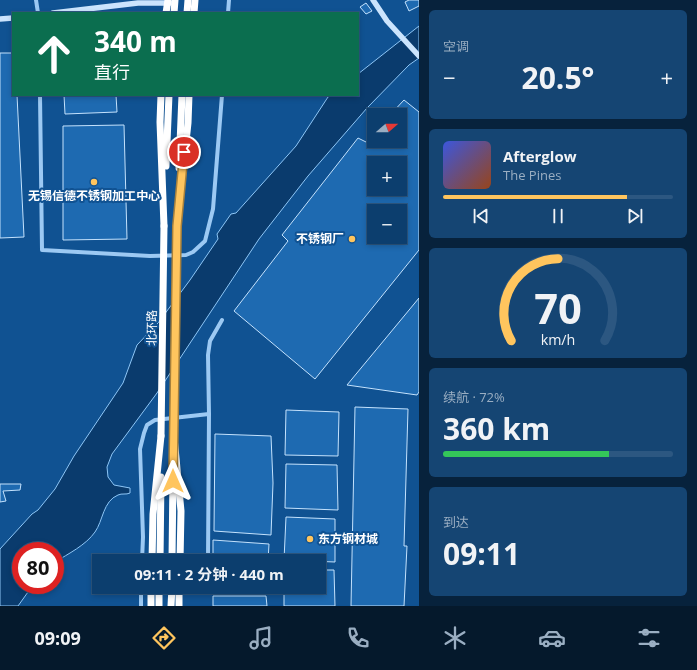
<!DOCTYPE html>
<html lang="zh">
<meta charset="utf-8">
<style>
body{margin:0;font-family:"Open Sans","Noto Sans SC",sans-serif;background:#154573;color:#f1f3f6;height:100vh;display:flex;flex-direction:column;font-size:15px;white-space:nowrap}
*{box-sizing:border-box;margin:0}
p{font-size:13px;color:#9aaec2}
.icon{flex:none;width:22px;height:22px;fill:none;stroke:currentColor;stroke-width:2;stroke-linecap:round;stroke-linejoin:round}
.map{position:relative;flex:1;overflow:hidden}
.side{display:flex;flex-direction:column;gap:10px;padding:10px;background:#07223c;width:278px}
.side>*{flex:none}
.top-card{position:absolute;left:12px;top:12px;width:347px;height:84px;border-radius:0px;box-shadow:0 2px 6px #0003,0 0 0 1px #2c5781;background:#0b6e4f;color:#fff;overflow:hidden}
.needle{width:26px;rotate:70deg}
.tools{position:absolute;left:367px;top:108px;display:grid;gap:8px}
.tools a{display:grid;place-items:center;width:40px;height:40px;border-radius:0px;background:#0c3e6e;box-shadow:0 2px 6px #0003,0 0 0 1px #2c5781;font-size:20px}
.speed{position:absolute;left:12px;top:542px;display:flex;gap:8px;font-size:20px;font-weight:700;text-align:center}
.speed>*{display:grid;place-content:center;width:52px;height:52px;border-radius:50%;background:#0c3e6e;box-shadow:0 2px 6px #0003,0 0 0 1px #2c5781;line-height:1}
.speed .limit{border:6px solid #d22;background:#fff;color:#111}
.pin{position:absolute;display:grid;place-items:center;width:34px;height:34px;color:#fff;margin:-17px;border:2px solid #fff;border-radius:50%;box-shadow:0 1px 4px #0007}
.me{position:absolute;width:44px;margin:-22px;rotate:0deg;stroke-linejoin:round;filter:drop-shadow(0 0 3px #0008)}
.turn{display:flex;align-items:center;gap:14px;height:84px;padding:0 16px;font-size:18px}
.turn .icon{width:52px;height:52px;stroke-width:2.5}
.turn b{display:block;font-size:28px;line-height:34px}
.big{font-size:30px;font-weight:700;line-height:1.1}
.side .tile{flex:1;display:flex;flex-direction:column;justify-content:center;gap:6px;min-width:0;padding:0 14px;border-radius:6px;background:#154573}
.side .dial{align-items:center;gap:0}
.dial svg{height:104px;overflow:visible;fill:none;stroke:#2c5781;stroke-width:7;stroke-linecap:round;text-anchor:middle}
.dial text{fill:#f1f3f6;stroke:none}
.song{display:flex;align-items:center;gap:12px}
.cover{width:48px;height:48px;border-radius:6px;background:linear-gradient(135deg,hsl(230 70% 55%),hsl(20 70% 35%))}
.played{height:4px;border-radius:2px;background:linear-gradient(90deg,#ffc55e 80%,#2c5781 80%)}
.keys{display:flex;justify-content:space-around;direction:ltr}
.heat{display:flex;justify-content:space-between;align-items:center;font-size:22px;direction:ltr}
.charge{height:6px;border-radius:3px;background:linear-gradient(90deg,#34c759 72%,#2c5781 0)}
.trip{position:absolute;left:92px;top:554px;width:234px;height:40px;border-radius:0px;background:#0c3e6e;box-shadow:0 2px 6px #0003,0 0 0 1px #2c5781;font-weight:700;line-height:40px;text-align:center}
.menu{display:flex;height:64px;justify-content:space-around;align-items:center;background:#05192c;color:#9aaec2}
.menu .icon{width:28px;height:28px}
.menu .on{color:#ffc55e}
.menu b{font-size:18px;color:#f1f3f6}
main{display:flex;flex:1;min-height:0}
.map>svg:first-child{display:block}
.water{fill:#0a3b6d;stroke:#8ec6f6}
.building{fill:#1e6ab1;stroke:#c4e2fd;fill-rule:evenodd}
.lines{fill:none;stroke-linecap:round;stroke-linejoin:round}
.street{stroke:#9cc9f3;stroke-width:4}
.secondary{stroke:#cbe4fd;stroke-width:5.5}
.highway{stroke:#fff;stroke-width:7}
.highway-bridge{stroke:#fff;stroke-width:7}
.route-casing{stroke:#a6803d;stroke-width:10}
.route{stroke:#ffc55e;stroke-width:7}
.poi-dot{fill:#ffc55e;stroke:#105292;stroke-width:1.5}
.labels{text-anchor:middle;stroke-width:4;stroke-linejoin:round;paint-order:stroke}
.poi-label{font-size:12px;font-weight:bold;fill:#fff;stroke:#105292}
.street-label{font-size:12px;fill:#fff;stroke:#105292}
</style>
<main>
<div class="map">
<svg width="419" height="606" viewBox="0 0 419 606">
<rect width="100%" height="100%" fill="#105292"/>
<path class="water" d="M419 26V58L409 65 367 108 308 176 259 239 157 393 112 454 107 467 108 477 114 485 130 488V493C126 495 122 493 118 495 103 501 103 521 95 532 86 545 68 554 55 562V551H21V585H33L18 606H0V549L32 514 38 510 55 489 74 456 123 383 137 345 158 323 190 280 218 239 217 234 231 214 236 213 296 146 328 97 331 95H358V74Z"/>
<g class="building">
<path d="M409 0H419V6L409 11 405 2Z"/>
<path d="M366 3 372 11 366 14 360 7Z"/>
<path d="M0 53H13V95H17L24 237 0 238Z"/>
<path d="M64 95H116L117 112 65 114Z"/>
<path d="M404 100 419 112V250L315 379 234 311 288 241 282 235 358 138 366 142 374 133V141H400V115H390ZM374 163H400V189H374ZM374 211H400V237H374Z"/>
<path d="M124 125 127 239 63 240V126Z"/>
<path d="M419 298V392L417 395 347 385Z"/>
<path d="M355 407 408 409 404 546H407L404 606H351Z"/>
<path d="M286 410 339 412 338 456 285 455Z"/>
<path d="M215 434 271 436 273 483 271 535 214 531Z"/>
<path d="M286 464 337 465 338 510 285 508Z"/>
<path d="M0 484H21L20 490 3 491 6 501 0 502Z"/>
<path d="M286 517 335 519V562L284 560Z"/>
<path d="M213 540 269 544 268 561H213Z"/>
<path d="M319 570H334L335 606H284V587H319Z"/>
<path d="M213 596H266L267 606H213Z"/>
</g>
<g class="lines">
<g class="street">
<path d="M36 0 38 13"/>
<path d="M228 13 229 0"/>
<path d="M40 95 42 250 150 256 186 255 193 252 205 241 213 209 222 95"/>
<path d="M142 561 143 537 140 449 144 433 147 425 155 420 209 414"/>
<path d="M208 561 209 414 208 355 210 341 222 320"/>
<path d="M141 606V587"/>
</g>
<g class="secondary">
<path d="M373 0 387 21 419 56"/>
<path d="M53 13 138 3H170"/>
<path d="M0 19 13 18"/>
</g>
<g class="highway">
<path d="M166 13 168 0"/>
<path d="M174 13 175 0"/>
<path d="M187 13 188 0"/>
<path d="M194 13 195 0"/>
<path d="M161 95 160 122 164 226"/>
<path d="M166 166 169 95"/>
<path d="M179 168 182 95"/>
<path d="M177 226 188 123 189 95"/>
<path d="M174 437 181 511 180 561"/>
<path d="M152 561 153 514 161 436"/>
<path d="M160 561 161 477"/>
<path d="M172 561 173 475"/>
<path d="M151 606V587"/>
<path d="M159 606V587"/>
<path d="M171 606 172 587"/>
<path d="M179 606V587"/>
</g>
<g class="highway-bridge">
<path d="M161 436 164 226"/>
<path d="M174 437 177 226"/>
</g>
</g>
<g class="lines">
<defs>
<path id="route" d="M173 481 177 226 184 152"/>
</defs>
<use href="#route" class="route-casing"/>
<use href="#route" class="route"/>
</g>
<g class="poi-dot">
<circle cx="94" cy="182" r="4"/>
<circle cx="352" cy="239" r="4"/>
<circle cx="310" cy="539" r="4"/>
</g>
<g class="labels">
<g class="poi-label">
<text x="94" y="200">无锡信德不锈钢加工中心</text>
<text x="344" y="243" text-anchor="end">不锈钢厂</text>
<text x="318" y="543" text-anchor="start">东方钢材城</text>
</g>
<g class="street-label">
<text transform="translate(152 328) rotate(-89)" y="4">北环路</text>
</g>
</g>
</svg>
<div class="tools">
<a><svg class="needle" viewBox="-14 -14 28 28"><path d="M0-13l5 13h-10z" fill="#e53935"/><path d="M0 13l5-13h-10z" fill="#9aaec2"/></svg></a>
<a>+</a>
<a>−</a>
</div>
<div class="speed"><div class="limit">80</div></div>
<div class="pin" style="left:184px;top:152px;background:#d93025"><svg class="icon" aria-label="arrive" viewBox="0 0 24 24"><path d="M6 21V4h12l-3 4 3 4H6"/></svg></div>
<svg class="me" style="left:173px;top:481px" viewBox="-20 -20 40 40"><path d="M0-17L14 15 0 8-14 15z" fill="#ffc55e" stroke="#fff" stroke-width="4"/></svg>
<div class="trip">09:11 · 2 分钟 · 440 m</div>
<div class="top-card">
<div class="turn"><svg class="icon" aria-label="ahead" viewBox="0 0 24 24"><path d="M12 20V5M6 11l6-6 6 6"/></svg><div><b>340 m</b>直行</div></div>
</div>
</div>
<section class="side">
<div class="tile"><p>空调</p>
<div class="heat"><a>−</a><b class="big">20.5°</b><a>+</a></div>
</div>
<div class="tile">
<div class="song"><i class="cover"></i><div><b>Afterglow</b><p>The Pines</p></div></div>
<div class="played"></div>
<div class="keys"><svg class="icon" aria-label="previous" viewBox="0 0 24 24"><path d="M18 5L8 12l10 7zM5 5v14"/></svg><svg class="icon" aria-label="pause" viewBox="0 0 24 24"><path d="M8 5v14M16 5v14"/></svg><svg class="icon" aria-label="next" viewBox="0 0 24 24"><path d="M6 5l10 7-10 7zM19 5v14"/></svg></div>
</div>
<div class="tile dial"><svg viewBox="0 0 100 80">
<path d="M14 69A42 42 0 1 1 86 69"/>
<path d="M14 69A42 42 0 0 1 50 6" stroke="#ffc55e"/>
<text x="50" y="56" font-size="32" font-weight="700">70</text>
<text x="50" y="72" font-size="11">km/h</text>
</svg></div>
<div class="tile"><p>续航 · 72%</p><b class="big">360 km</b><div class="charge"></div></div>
<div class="tile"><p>到达</p><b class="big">09:11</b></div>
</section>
</main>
<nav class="menu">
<b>09:09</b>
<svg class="icon on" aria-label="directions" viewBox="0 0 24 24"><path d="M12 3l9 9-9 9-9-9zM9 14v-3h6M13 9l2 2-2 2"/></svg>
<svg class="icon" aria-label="music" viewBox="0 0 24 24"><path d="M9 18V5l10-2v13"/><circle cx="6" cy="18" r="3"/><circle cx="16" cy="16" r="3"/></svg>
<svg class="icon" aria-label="phone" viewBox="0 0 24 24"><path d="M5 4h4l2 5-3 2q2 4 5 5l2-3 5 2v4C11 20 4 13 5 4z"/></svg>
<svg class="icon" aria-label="climate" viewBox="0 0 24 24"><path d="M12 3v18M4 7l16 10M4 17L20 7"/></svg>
<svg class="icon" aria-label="car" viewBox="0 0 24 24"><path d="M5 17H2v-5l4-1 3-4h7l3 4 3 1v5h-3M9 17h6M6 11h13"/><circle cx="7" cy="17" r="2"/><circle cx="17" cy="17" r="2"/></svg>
<svg class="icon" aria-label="filters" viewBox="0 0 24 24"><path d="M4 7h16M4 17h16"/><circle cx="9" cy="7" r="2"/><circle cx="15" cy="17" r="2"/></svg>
</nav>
